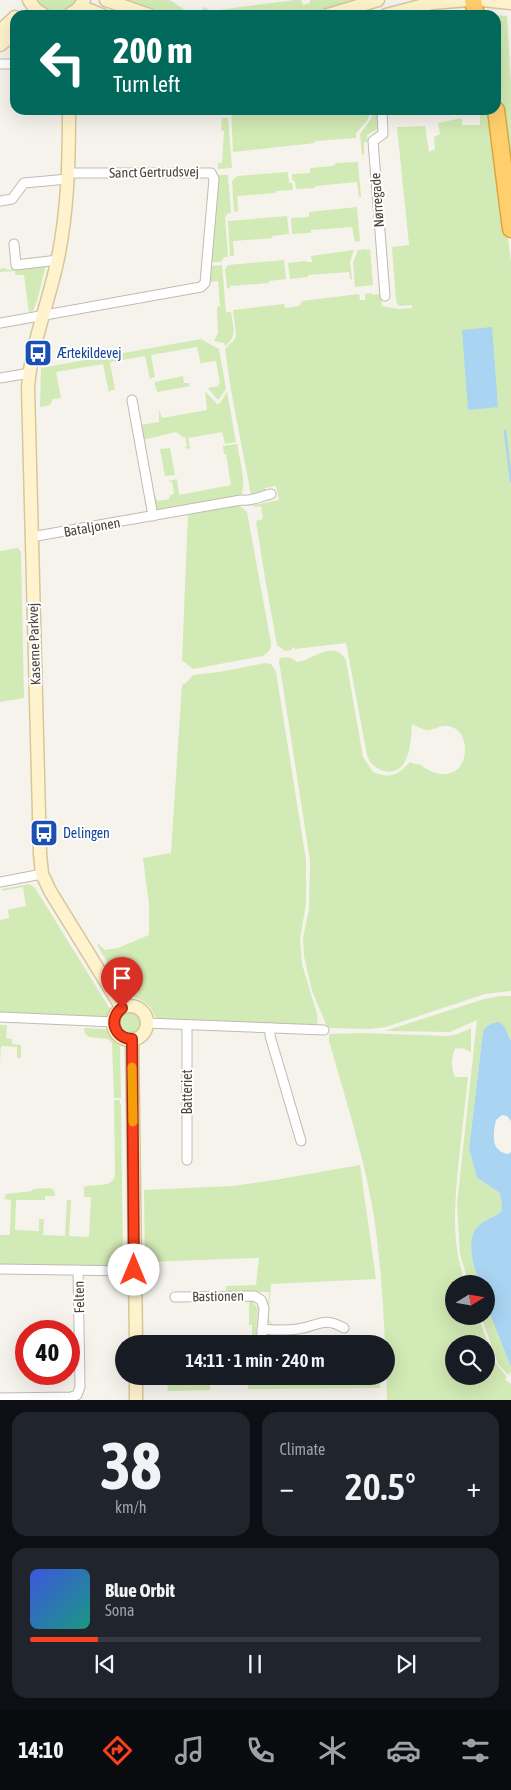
<!DOCTYPE html>
<meta charset="utf-8">
<style>
body{margin:0;font-family:"Asap Condensed",sans-serif;background:#20242c;color:#f1f3f6;height:100vh;display:flex;flex-direction:column;font-size:19px;white-space:nowrap}
*{box-sizing:border-box;margin:0}
p{font-size:16px;color:#9ea1a6}
.icon{flex:none;width:28px;height:28px;fill:none;stroke:currentColor;stroke-width:2;stroke-linecap:round;stroke-linejoin:round}
.map{position:relative;height:1400px;overflow:hidden}
.sheet{display:flex;flex-direction:column;gap:12px;padding:12px;background:#0d0f14;flex:1}
.sheet>*{flex:none}
.hud{position:absolute;left:10px;top:10px;width:491px;height:105px;border-radius:15px;box-shadow:0 5px 20px #0002;background:#00695c;color:#fff;overflow:hidden}
.needle{width:32px;rotate:79deg}
.fabs{position:absolute;left:445px;top:1275px;display:grid;gap:10px}
.fabs a{display:grid;place-items:center;width:50px;height:50px;border-radius:50%;background:#171b24;box-shadow:0 5px 20px #0002;font-size:25px}
.speed{position:absolute;left:15px;top:1320px;display:flex;gap:10px;font-size:25px;font-weight:700;text-align:center}
.speed>*{display:grid;place-content:center;width:65px;height:65px;border-radius:50%;background:#171b24;box-shadow:0 5px 20px #0002;line-height:1}
.speed .limit{border:8px solid #d22;background:#fff;color:#111}
.pin{position:absolute;display:grid;place-items:center;width:42px;height:42px;color:#fff;margin:-51px -21px;border-radius:50% 50% 50% 0;rotate:-45deg;box-shadow:0 0 5px #0007}
.pin .icon{rotate:45deg}
.me{position:absolute;width:55px;margin:-28px;rotate:0deg;stroke-linejoin:round;filter:drop-shadow(0 0 4px #0008)}
.turn{display:flex;align-items:center;gap:18px;height:105px;padding:0 20px;font-size:22px}
.turn .icon{width:65px;height:65px;stroke-width:2.5}
.turn b{display:block;font-size:35px;line-height:42px}
.big{font-size:38px;font-weight:600;line-height:1.1}
.sheet .card{flex:1;display:flex;flex-direction:column;justify-content:center;gap:8px;min-width:0;padding:0 18px;border-radius:15px;background:#20242c}
.sheet .dial{align-items:center;gap:0}
.dial b{font-size:65px;line-height:1}
.song{display:flex;align-items:center;gap:15px}
.cover{width:60px;height:60px;border-radius:8px;background:linear-gradient(135deg,hsl(230 70% 55%),hsl(170 70% 35%))}
.played{height:5px;border-radius:2px;background:linear-gradient(90deg,#fc3f1d 15%,#363941 15%)}
.keys{display:flex;justify-content:space-around;direction:ltr}
.heat{display:flex;justify-content:space-between;align-items:center;font-size:28px;direction:ltr}
.sheet .tiles{flex:1;display:grid;gap:12px;grid-template-columns:1fr 1fr}
.card:last-child{grid-column:span 2}
.trip{position:absolute;left:115px;top:1335px;width:280px;height:50px;border-radius:25px;background:#171b24;box-shadow:0 5px 20px #0002;font-weight:600;line-height:50px;text-align:center}
.menu{display:flex;height:80px;justify-content:space-around;align-items:center;background:#090b0e;color:#9ea1a6}
.menu .icon{width:35px;height:35px}
.menu .current{color:#fc3f1d}
.menu b{font-size:22px;color:#f1f3f6}
.map>svg:first-child{display:block}
.green{fill:#d2eab5;fill-rule:evenodd}
.water{fill:#a9d4f2}
.lines{fill:none;stroke-linecap:round;stroke-linejoin:round}
.stream{stroke:#a9d4f2;stroke-width:2.5}
.street-casing{stroke:#c2bbae;stroke-width:11}
.secondary-casing{stroke:#d6c79b;stroke-width:15}
.highway-casing{stroke:#e0a43c;stroke-width:19}
.street{stroke:#fff;stroke-width:9}
.secondary{stroke:#fff3cd;stroke-width:12}
.highway{stroke:#ffcf6e;stroke-width:16}
.route-casing{stroke:#a42913;stroke-width:12}
.route{stroke:#fc3f1d;stroke-width:9}
.slow{stroke:#f59e0b;stroke-width:9}
.labels{text-anchor:middle;stroke-width:4;stroke-linejoin:round;paint-order:stroke}
.street-label{font-size:14px;fill:#4b4439;stroke:#fff}
.transit-label{font-size:14px;fill:#164399;stroke:#fff;text-anchor:start}
</style>
<div class="map">
<svg width="511" height="1400" viewBox="0 0 511 1400">
<rect width="100%" height="100%" fill="#f6f3ec"/>
<g class="green">
<path d="M35 0H80C61 20 54 18 35 0Z"/>
<path d="M120 0H170L185 10 183 11V13H188V15L160 13Z"/>
<path d="M294 0H301L303 5 310 3V0H360L302 15H215L200 13 204 7 211 11Z"/>
<path d="M496 15 507 16 511 84V207L496 106Z"/>
<path d="M231 110H280V113H362V110H371V111L367 121 356 133V138L315 141V143L233 152Z"/>
<path d="M374 110H378L379 128 367 135 368 142H364V155H362L360 134 371 119Z"/>
<path d="M480 110H489L502 192 511 262V991L485 994 386 1027 369 1029 330 1028 326 1024 312 991 304 956 303 938 309 909 310 860 279 661 280 658C287 656 292 658 297 662 312 661 333 638 346 660L363 757 373 772C389 779 399 775 410 762 414 765 416 763 421 765 421 765 426 769 427 769 435 774 444 776 453 772 468 766 469 738 456 729 442 721 438 730 426 730 422 729 416 726 412 724 411 737 411 751 404 763 394 779 372 771 367 755L346 643 295 649 294 647 292 648V650L285 651 277 645 265 578 256 521 263 519 261 506 254 507V505L279 500 276 486 265 488V490L251 495 231 390 225 349 235 339 236 333 233 310 284 304 285 308 299 306 302 301 359 294 360 300H365V294L372 293 373 295 380 294 382 306 399 309 412 308V305L399 306 396 301 392 247 409 245 397 127 425 126 429 152 435 149 434 137 440 134 438 123 462 118V125H480Z"/>
<path d="M222 118H228L232 168 218 169V163H222L224 131 221 130Z"/>
<path d="M358 162 361 197H359L357 182 315 186V188L296 189 295 182 292 179V174L310 173V168L333 166 336 163Z"/>
<path d="M288 172 289 183H292L293 190 276 191V193L237 196 238 211 234 212 232 181 237 176Z"/>
<path d="M218 175H228L231 213 227 214 225 217 228 257H224L221 262H211Z"/>
<path d="M357 207 360 241 355 242 352 227 311 230V233L292 234 291 218 309 217V212Z"/>
<path d="M287 216 289 234 272 236V238L233 241 234 256H230L228 221Z"/>
<path d="M365 249 366 250 370 249 373 285 355 287 353 263 358 250Z"/>
<path d="M354 250 350 262 352 279H350L349 272 308 275V277L290 279 288 263 306 261 307 262H312L311 256Z"/>
<path d="M284 260 286 279 269 281V283L230 286V288H227L225 269 228 265Z"/>
<path d="M46 265 37 301 33 311 29 312 24 275H15V271L0 272V269L5 268 7 270Z"/>
<path d="M222 265 226 312H231C233 327 238 336 225 346L224 343 214 341 218 333 217 307 220 306 218 281 210 282 211 266Z"/>
<path d="M201 339 219 349 226 389 219 399H217L208 388 219 386 218 384 220 383 216 361 202 363 201 365 197 347 151 355 155 377 150 379 145 356 110 362 115 390H111L109 393 103 364 56 372 61 398 53 399 50 405 40 407 41 368Z"/>
<path d="M183 376 184 383H189L190 386 158 392 155 388 157 387 155 386V382Z"/>
<path d="M205 391 217 404 220 403 227 392 236 442 225 444 222 432 188 438 190 448 186 449 185 447 187 446 185 437H183L176 432 142 440 140 425 159 422V409L162 418 207 410Z"/>
<path d="M237 444C239 457 248 486 240 497L156 511 153 495H155L157 501 169 499 170 495 174 494 172 482H170L169 481 177 479 179 495 231 485 226 454H224L223 446Z"/>
<path d="M170 448 175 475 165 476 160 449Z"/>
<path d="M234 505 240 506 247 512 271 643 270 650 263 656 193 669 182 660 188 515Z"/>
<path d="M18 548 21 552 24 698 0 702V551Z"/>
<path d="M265 663 271 664 276 672 306 860V904L300 939 302 964 317 1014 318 1026 157 1020 150 1007 143 1001 127 994 97 945 98 944 105 950 118 948 149 935V904L143 858 171 853 182 685 186 683 193 675 219 672Z"/>
<path d="M29 884 35 888 110 1009 106 1018 0 1014V920L9 918 8 910 26 906 23 887 2 891V889Z"/>
<path d="M501 996H511V1041L509 1035 483 1031 469 1149 477 1178 500 1193 503 1204 501 1212C493 1218 484 1220 477 1227 465 1241 474 1268 480 1284H469L460 1254 457 1204 477 1020 450 1032 385 1031 484 999Z"/>
<circle cx="131" cy="1022" r="11"/>
<path d="M0 1025H7L6 1038 12 1039V1044L21 1045V1058H17V1047L1 1046 0 1063Z"/>
<path d="M84 1028 105 1029 120 1046 121 1098H114L112 1043 108 1039 89 1037 85 1034Z"/>
<path d="M471 1028V1052L462 1048 455 1049C451 1057 451 1069 455 1077H468C465 1104 462 1131 459 1158 455 1202 450 1241 466 1284H454V1316H478L495 1362 507 1377 505 1380 511 1384V1400H387C385 1337 383 1274 373 1211 363 1153 345 1097 329 1041V1034L361 1033 448 1036 458 1034ZM454 1344H486V1376H454Z"/>
<path d="M114 1100H120V1104H121L123 1262 119 1267 0 1266V1235H10L11 1200 4 1199 6 1194 32 1191 33 1189 50 1188 54 1190 55 1196H45V1200H16L15 1230 39 1231V1219H44L43 1235 65 1236 67 1200H71L69 1236 89 1237 91 1197H84V1187C94 1183 111 1189 115 1176Z"/>
<path d="M360 1165 376 1279 271 1284 268 1318 272 1324 288 1326 271 1325 267 1319 269 1292H226V1286L256 1285 259 1258 145 1262 144 1190 232 1186 275 1180Z"/>
<path d="M249 1301H252L258 1309 255 1344H252V1325H249Z"/>
<path d="M486 1304 511 1367V1372L508 1375 498 1364 481 1316H486Z"/>
<path d="M276 1376H381L380 1388 248 1389 247 1381 249 1378Z"/>
<path d="M167 1383H210V1390L168 1391Z"/>
</g>
<g class="water">
<path d="M492 327 498 407 468 410 462 330Z"/>
<path d="M499 1022 504 1026 511 1041V1121L507 1116 502 1115 496 1120C493 1134 490 1151 508 1154L511 1152V1367L486 1304V1284H480C474 1268 465 1241 477 1227 484 1220 493 1218 501 1212L502 1204 500 1193 477 1178 469 1149 483 1031C488 1025 491 1023 499 1022Z"/>
</g>
<g class="lines">
<path class="stream" d="M505 431 511 481"/>
<defs>
<g id="street">
<path d="M0 64H15"/>
<path d="M382 110 383 134 373 141 385 296"/>
<path d="M0 201 12 199 24 183 68 179"/>
<path d="M14 244 16 265 58 260"/>
<path d="M0 323 201 287 205 283 214 179 211 173H68"/>
<path d="M0 378 24 374 29 375"/>
<path d="M132 400 153 516"/>
<path d="M31 537 241 500C252 502 260 496 271 494"/>
<path d="M0 882 42 874"/>
<path d="M0 1017 114 1022"/>
<path d="M147 1023 324 1030"/>
<path d="M187 1025V1160"/>
<path d="M270 1028V1036L301 1141"/>
<path d="M0 1269 134 1271"/>
<path d="M175 1297 254 1296 261 1300 264 1308 261 1344"/>
<path d="M262 1329C275 1330 286 1331 298 1329 319 1326 323 1316 344 1328"/>
<path d="M0 1398 71 1397 77 1395 80 1387 78 1270"/>
</g>
<g id="secondary">
<path d="M29 0 35 9 44 15"/>
<path d="M106 0 149 15"/>
<path d="M482 0 511 3"/>
<path d="M78 9H87L102 15"/>
<path d="M69 15 78 9 84 0"/>
<path d="M328 15 378 0"/>
<path d="M386 15 432 3 468 0"/>
<path d="M0 31 15 17"/>
<path d="M0 45 15 34"/>
<path d="M69 110C69 160 68 209 58 258 49 302 31 344 28 388L40 854 42 874 50 891 122 1008"/>
<circle cx="130" cy="1023" r="17"/>
<path d="M132 1039 136 1344"/>
<path d="M136 1376V1400"/>
</g>
<g id="highway">
<path d="M473 0 476 15"/>
<path d="M496 110 511 229"/>
</g>
</defs>
<use href="#street" class="street-casing"/>
<use href="#secondary" class="secondary-casing"/>
<use href="#highway" class="highway-casing"/>
<use href="#street" class="street"/>
<use href="#secondary" class="secondary"/>
<use href="#highway" class="highway"/>
</g>
<g class="lines">
<defs>
<path id="route" d="M122 1008C108 1019 114 1038 132 1039L134 1270"/>
</defs>
<use href="#route" class="route-casing"/>
<use href="#route" class="route"/>
<path class="slow" d="M132 1067 133 1122"/>
</g>
<defs>
<symbol id="bus-square" viewBox="-11 -11 22 22"><rect x="-9" y="-9" width="18" height="18" rx="4" fill="#1a4fb4" stroke="#fff"/><path d="M-5-6H5V4H4V6H2V4H-2V6H-4V4H-5ZM-3.5-4V0h7V-4ZM-3.5 1.2v1.5H-2V1.2ZM2 1.2v1.5H3.5V1.2Z" fill="#fff"/></symbol>
</defs>
<g fill-rule="evenodd">
<use href="#bus-square" x="22" y="337" width="32" height="32"/>
<use href="#bus-square" x="28" y="817" width="32" height="32"/>
</g>
<g class="labels">
<g class="street-label">
<text transform="translate(154 172) rotate(-1)" y="5">Sanct Gertrudsvej</text>
<text transform="translate(377 200) rotate(-94)" y="5">Nørregade</text>
<text transform="translate(92 527) rotate(-10)" y="5">Bataljonen</text>
<text transform="translate(34 644) rotate(-92)" y="5">Kaserne Parkvej</text>
<text transform="translate(187 1092) rotate(-90)" y="5">Batteriet</text>
<text transform="translate(218 1296) rotate(-1)" y="5">Bastionen</text>
<text transform="translate(79 1297) rotate(-91)" y="5">Felten</text>
</g>
<g class="transit-label">
<text x="57" y="358">Ærtekildevej</text>
<text x="63" y="838">Delingen</text>
</g>
</g>
</svg>
<div class="fabs">
<a><svg class="needle" viewBox="-14 -14 28 28"><path d="M0-13l5 13h-10z" fill="#e53935"/><path d="M0 13l5-13h-10z" fill="#9ea1a6"/></svg></a>
<a><svg class="icon" aria-label="search" viewBox="0 0 24 24"><circle cx="10" cy="10" r="6"/><path d="M15 15l6 6"/></svg></a>
</div>
<div class="speed"><div class="limit">40</div></div>
<div class="pin" style="left:122px;top:1008px;background:#d93025"><svg class="icon" aria-label="arrive" viewBox="0 0 24 24"><path d="M6 21V4h12l-3 4 3 4H6"/></svg></div>
<svg class="me" style="left:134px;top:1270px" viewBox="-20 -20 40 40"><circle r="19" fill="#fff"/><path d="M0-13L10 11 0 6-10 11z" fill="#fc3f1d"/></svg>
<div class="trip">14:11 · 1 min · 240 m</div>
<div class="hud">
<div class="turn"><svg class="icon" aria-label="left" viewBox="0 0 24 24"><path d="M17 20v-9H6M10 6l-5 5 5 5"/></svg><div><b>200 m</b>Turn left</div></div>
</div>
</div>
<section class="sheet">
<div class="tiles">
<div class="card dial"><b>38</b><p>km/h</p></div>
<div class="card"><p>Climate</p>
<div class="heat"><a>−</a><b class="big">20.5°</b><a>+</a></div>
</div>
<div class="card">
<div class="song"><i class="cover"></i><div><b>Blue Orbit</b><p>Sona</p></div></div>
<div class="played"></div>
<div class="keys"><svg class="icon" aria-label="previous" viewBox="0 0 24 24"><path d="M18 5L8 12l10 7zM5 5v14"/></svg><svg class="icon" aria-label="pause" viewBox="0 0 24 24"><path d="M8 5v14M16 5v14"/></svg><svg class="icon" aria-label="next" viewBox="0 0 24 24"><path d="M6 5l10 7-10 7zM19 5v14"/></svg></div>
</div>
</div>
</section>
<nav class="menu">
<b>14:10</b>
<svg class="icon current" aria-label="directions" viewBox="0 0 24 24"><path d="M12 3l9 9-9 9-9-9zM9 14v-3h6M13 9l2 2-2 2"/></svg>
<svg class="icon" aria-label="music" viewBox="0 0 24 24"><path d="M9 18V5l10-2v13"/><circle cx="6" cy="18" r="3"/><circle cx="16" cy="16" r="3"/></svg>
<svg class="icon" aria-label="phone" viewBox="0 0 24 24"><path d="M5 4h4l2 5-3 2q2 4 5 5l2-3 5 2v4C11 20 4 13 5 4z"/></svg>
<svg class="icon" aria-label="climate" viewBox="0 0 24 24"><path d="M12 3v18M4 7l16 10M4 17L20 7"/></svg>
<svg class="icon" aria-label="car" viewBox="0 0 24 24"><path d="M5 17H2v-5l4-1 3-4h7l3 4 3 1v5h-3M9 17h6M6 11h13"/><circle cx="7" cy="17" r="2"/><circle cx="17" cy="17" r="2"/></svg>
<svg class="icon" aria-label="filters" viewBox="0 0 24 24"><path d="M4 7h16M4 17h16"/><circle cx="9" cy="7" r="2"/><circle cx="15" cy="17" r="2"/></svg>
</nav>
